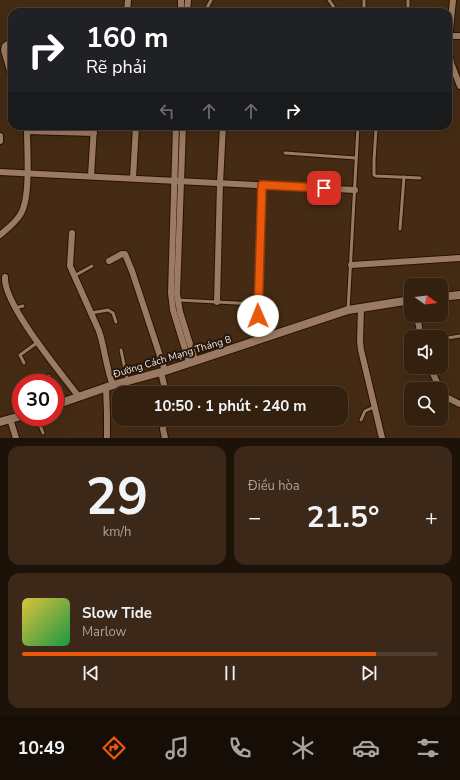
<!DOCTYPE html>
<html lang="vi">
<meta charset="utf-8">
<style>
body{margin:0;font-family:"Nunito Sans",sans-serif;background:#3c2818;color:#f1f3f6;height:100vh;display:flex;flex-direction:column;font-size:15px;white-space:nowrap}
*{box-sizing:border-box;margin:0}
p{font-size:13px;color:#a9a39e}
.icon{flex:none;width:22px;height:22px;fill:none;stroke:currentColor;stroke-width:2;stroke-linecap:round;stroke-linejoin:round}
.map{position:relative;height:438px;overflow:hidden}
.details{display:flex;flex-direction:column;gap:8px;padding:8px;background:#1d1208;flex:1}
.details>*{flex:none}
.hud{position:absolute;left:8px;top:8px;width:444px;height:122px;border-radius:12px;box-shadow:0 4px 16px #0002,0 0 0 1px #4e3e2f;background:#202124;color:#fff;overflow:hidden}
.needle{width:26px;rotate:105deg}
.buttons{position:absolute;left:404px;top:278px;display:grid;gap:8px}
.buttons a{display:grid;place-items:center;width:44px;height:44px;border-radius:8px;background:#34200f;box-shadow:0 4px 16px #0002,0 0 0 1px #4e3e2f;font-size:20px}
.speed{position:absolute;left:12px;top:374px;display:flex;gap:8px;font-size:20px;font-weight:700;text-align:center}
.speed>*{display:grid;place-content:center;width:52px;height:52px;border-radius:50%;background:#34200f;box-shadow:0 4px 16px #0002,0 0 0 1px #4e3e2f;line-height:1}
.speed .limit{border:6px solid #d22;background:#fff;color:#111}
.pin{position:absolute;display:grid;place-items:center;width:34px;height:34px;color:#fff;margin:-17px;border-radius:8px;box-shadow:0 2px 6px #0006}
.me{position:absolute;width:44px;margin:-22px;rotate:359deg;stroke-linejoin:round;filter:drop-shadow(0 0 3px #0008)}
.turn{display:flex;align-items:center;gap:14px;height:84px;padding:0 12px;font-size:18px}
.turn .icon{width:52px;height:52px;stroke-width:2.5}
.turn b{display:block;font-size:28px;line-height:34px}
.lanes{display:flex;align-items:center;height:38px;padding:0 12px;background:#0003;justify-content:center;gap:20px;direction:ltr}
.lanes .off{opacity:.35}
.big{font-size:30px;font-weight:700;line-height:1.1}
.details .tile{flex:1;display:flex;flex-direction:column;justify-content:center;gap:6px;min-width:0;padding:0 14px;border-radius:12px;background:#3c2818}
.details .dial{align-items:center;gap:0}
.dial b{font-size:52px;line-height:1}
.song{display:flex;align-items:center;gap:12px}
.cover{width:48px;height:48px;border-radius:6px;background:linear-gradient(135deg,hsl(50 70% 55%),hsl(140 70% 35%))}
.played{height:4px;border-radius:2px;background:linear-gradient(90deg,#ea580c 85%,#4e3e2f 85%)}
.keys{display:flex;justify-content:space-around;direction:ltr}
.heat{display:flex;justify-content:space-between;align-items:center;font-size:22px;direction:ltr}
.details .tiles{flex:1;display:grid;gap:8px;grid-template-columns:1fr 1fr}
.tile:last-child{grid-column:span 2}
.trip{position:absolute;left:112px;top:386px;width:236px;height:40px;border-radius:12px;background:#34200f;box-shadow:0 4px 16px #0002,0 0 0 1px #4e3e2f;font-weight:700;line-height:40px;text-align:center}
.tab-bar{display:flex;height:64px;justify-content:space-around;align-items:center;background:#150d06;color:#a9a39e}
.tab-bar .icon{width:28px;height:28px}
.tab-bar .selected{color:#ea580c}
.tab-bar b{font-size:18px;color:#f1f3f6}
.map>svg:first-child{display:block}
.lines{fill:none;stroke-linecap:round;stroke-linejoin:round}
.lane-casing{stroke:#2b1200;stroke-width:5}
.street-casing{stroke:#2b1200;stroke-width:8}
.secondary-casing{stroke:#2b1200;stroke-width:10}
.lane{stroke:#9a7a62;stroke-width:3}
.street{stroke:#9a7a62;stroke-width:6}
.secondary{stroke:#9a7a62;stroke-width:8}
.route-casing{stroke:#983908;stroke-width:10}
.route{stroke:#ea580c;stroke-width:7}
.labels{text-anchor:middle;stroke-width:4;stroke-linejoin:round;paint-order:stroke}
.street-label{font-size:10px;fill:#f3e1d3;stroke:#23170d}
</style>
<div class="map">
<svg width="460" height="438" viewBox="0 0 460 438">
<rect width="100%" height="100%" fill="#452b14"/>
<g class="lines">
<defs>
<g id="lane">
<path d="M329 0 337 12"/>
<path d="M207 12V8L211 0"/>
<path d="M364 12V0"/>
<path d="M408 12V0"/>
<path d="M374 126 376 129 374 160V175L376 176 420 178"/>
<path d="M285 153 356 158"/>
<path d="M400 229 404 177"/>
<path d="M74 276 92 266"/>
<path d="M178 300 258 304"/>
<path d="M15 308 23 306"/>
<path d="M348 310 358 126"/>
<path d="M91 313 108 310 113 313 116 322"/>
<path d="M441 339 460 336"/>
<path d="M121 350 127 379"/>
<path d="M24 363 20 355 38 342"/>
<path d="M40 378 49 376 53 383"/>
<path d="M55 389 60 402"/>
<path d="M37 417 43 433"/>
<path d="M361 420 365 411 374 407"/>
</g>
<g id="street">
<path d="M453 0 448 49 451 63 460 86"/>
<path d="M127 12 128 0"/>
<path d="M181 12V0"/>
<path d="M187 12 188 0"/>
<path d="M449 36H460"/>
<path d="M12 41 5 46 4 50 12 78"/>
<path d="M176 126 171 293 173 310 189 362"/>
<path d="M183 126 177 294 180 312 195 360"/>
<path d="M27 131 94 133"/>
<path d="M0 136V141"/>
<path d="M0 172 355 190"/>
<path d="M91 176 94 126"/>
<path d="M133 178 136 126"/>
<path d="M72 233 70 266 99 331C105 349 106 368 113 385"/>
<path d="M0 235C7 229 15 223 20 215 31 199 27 151 27 131L26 126"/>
<path d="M109 261 122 254H125L132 271 165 371"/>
<path d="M351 265 460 258"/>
<path d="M5 277C3 304 61 373 79 397"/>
<path d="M217 302 220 183 223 126"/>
<path d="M361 308 360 341 361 350 382 438"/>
<path d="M416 315 419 326 420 337"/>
<path d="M260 339 258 304 262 185"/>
<path d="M430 367 440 389"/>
<path d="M161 372 166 393"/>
<path d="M106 388 107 413V438"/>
<path d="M441 391 448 398 460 404"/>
<path d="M10 419 16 438"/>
<path d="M165 419 163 429 165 438"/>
</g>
<g id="secondary">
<path d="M441 297 460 295"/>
<path d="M55 405 113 385 165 371 348 310 411 300"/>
<path d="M0 422 21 416"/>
</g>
</defs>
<use href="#lane" class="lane-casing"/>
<use href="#street" class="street-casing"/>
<use href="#secondary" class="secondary-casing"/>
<use href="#lane" class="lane"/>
<use href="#street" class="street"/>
<use href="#secondary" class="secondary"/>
</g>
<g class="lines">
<defs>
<path id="route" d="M258 316 262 185 324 188"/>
</defs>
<use href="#route" class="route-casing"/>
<use href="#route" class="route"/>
</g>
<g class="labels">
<g class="street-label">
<text transform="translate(172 356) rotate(-17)" y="4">Đường Cách Mạng Tháng 8</text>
</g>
</g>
</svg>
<div class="buttons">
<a><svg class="needle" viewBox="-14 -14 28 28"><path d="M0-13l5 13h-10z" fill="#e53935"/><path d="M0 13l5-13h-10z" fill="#a9a39e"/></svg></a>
<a><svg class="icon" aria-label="sound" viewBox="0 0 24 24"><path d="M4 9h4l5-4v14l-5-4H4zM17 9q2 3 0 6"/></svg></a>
<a><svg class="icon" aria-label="search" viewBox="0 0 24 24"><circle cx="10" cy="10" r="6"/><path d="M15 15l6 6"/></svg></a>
</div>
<div class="speed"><div class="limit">30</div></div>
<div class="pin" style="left:324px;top:188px;background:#d93025"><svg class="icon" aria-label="arrive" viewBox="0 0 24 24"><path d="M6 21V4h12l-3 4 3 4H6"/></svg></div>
<svg class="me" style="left:258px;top:316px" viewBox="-20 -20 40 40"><circle r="19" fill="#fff"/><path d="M0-13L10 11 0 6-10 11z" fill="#ea580c"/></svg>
<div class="trip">10:50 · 1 phút · 240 m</div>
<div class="hud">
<div class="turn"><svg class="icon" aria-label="right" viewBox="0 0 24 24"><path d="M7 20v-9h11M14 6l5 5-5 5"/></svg><div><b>160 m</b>Rẽ phải</div></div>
<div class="lanes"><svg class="icon off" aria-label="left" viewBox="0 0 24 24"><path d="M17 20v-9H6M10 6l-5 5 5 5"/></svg><svg class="icon off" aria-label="ahead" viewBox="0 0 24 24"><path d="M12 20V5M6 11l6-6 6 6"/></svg><svg class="icon off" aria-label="ahead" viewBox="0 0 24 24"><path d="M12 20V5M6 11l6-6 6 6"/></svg><svg class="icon" aria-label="right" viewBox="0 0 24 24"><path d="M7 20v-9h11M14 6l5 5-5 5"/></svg></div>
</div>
</div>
<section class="details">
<div class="tiles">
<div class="tile dial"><b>29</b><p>km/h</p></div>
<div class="tile"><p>Điều hòa</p>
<div class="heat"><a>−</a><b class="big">21.5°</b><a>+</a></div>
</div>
<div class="tile">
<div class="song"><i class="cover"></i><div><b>Slow Tide</b><p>Marlow</p></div></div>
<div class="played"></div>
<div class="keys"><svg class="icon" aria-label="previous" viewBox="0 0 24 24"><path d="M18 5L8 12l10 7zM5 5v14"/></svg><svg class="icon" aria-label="pause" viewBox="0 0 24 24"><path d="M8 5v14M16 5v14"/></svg><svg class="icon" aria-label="next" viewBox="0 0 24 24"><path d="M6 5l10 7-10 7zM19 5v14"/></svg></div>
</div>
</div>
</section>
<nav class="tab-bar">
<b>10:49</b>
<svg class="icon selected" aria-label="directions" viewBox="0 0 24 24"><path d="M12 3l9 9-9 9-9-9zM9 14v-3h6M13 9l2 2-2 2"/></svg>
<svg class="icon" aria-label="music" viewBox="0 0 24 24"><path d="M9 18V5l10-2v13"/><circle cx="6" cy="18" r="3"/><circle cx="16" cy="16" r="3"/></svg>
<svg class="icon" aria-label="phone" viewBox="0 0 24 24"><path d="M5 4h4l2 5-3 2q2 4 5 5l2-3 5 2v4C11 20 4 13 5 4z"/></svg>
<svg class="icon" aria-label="climate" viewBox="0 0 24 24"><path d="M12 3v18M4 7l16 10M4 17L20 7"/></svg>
<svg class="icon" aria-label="car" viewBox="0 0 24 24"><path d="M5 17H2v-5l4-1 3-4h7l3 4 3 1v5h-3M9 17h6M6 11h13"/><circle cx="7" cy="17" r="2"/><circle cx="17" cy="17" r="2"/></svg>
<svg class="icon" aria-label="filters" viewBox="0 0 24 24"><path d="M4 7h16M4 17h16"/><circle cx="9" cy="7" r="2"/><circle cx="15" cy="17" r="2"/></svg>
</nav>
